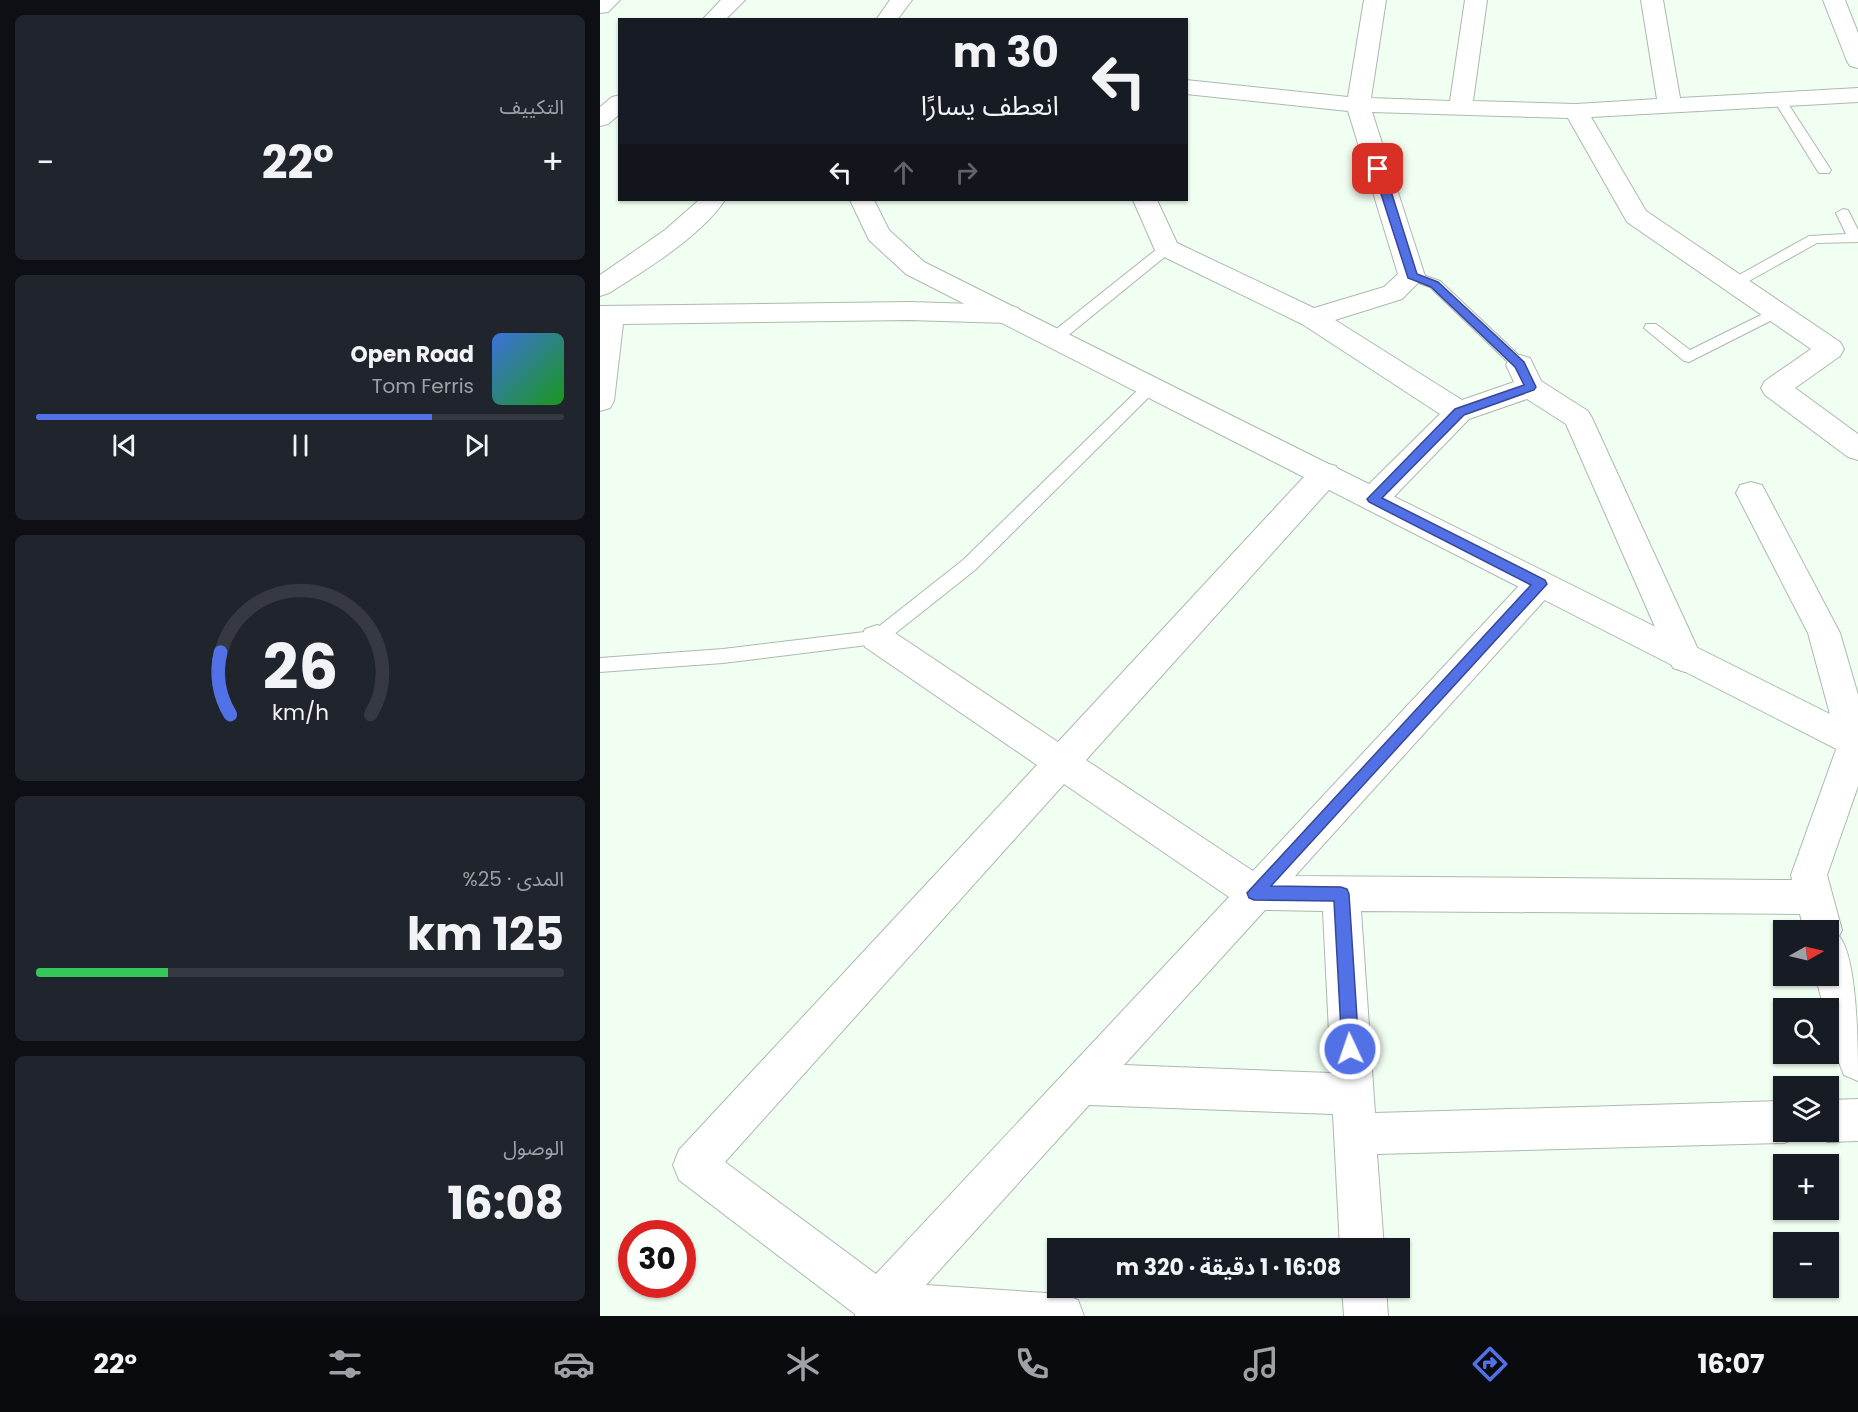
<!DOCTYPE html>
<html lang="ar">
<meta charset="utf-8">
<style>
body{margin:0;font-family:Poppins,"Noto Sans Arabic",sans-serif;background:#20242c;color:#f1f3f6;direction:rtl;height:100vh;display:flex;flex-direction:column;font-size:22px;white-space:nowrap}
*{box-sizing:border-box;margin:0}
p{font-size:20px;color:#9ea1a6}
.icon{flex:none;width:33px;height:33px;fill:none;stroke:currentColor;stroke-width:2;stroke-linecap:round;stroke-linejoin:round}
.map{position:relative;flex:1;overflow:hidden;direction:ltr}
.drawer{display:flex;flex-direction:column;gap:15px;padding:15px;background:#0d0f14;width:600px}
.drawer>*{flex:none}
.hud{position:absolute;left:18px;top:18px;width:570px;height:183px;border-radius:0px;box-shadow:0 2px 4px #0004;direction:rtl;background:#171b24;color:#f1f3f6;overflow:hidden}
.needle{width:39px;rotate:82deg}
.buttons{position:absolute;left:1173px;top:920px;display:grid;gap:12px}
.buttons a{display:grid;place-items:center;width:66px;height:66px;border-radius:0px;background:#171b24;box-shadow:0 2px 4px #0004;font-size:30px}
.speed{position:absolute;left:18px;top:1220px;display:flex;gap:12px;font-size:30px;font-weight:700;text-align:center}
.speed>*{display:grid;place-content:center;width:78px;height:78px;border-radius:50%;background:#171b24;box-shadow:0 2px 4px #0004;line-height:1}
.speed .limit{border:9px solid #d22;background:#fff;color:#111}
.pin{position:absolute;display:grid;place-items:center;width:51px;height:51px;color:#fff;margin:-26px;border-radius:12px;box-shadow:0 3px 9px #0006}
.me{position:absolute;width:66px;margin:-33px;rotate:357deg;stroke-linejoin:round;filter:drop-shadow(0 0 4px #0008)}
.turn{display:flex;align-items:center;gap:21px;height:126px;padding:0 30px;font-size:27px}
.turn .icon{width:78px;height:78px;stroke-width:2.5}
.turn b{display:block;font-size:42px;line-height:51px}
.lanes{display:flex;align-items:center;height:57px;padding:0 30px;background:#0003;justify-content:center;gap:30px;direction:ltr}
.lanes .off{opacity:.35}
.big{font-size:45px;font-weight:700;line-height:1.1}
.drawer .card{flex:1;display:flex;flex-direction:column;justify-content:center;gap:9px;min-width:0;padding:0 21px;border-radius:9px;background:#20242c}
.drawer .dial{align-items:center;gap:0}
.dial svg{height:156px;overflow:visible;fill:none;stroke:#363941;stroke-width:7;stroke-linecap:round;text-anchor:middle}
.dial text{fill:#f1f3f6;stroke:none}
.song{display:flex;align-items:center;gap:18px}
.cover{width:72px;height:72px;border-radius:9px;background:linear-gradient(135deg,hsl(220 70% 55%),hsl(120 70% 35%))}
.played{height:6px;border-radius:3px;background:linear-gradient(90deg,#5371e6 75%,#363941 75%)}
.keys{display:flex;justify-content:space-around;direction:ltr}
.heat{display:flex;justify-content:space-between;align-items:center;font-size:33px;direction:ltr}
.charge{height:9px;border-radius:4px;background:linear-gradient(90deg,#34c759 25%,#363941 0)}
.trip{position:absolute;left:447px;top:1238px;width:363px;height:60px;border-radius:0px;background:#171b24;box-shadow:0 2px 4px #0004;font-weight:700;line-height:60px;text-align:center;direction:rtl}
.menu{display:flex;height:96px;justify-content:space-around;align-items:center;background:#090b0e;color:#9ea1a6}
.menu .icon{width:42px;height:42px}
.menu .active{color:#5371e6}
.menu b{font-size:27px;color:#f1f3f6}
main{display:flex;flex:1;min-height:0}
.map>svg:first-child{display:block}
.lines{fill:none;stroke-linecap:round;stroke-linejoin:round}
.service-casing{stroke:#acb9ae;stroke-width:2}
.minor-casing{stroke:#acb9ae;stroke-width:2}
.tertiary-casing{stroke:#acb9ae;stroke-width:2}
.service{fill:#fff;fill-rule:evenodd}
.minor{fill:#fff;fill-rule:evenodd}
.tertiary{fill:#fff;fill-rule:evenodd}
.route{fill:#5371e6;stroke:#364996;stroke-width:1.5}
</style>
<main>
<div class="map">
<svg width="1258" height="1316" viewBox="0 0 1258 1316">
<rect width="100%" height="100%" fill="#f1fff3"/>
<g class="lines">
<defs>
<g id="service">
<path d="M1179 95 1185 99 1231 170 1229 173H1219L1217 170 1173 99Z"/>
<path d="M1243 209 1248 210 1258 230V242L1217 243 1140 286H1130L1128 283 1130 280 1209 236 1246 234 1236 213Z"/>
<path d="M567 244 572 245 574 248 572 251 460 342H450L448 338 450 334 562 245Z"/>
<path d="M812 271 840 281 925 361 928 365 925 369H915L830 287 807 279 805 276 807 273Z"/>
<path d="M1177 307 1184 312 1182 315 1089 362 1084 361 1044 328 1046 324H1056L1090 350Z"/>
<path d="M551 381 556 382 559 386 556 390 375 570 283 643 123 663 0 672V658L123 649 273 631 363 560 546 382Z"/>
</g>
<g id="minor">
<path d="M0 0H20L8 12 0 13Z"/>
<path d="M121 0H145L125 20H102Z"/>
<path d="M764 0H786L771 98 850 101 865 0H887L873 101 976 104 1057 99 1041 0H1063L1080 98 1258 88V102L991 117 1046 211 1240 342 1244 349 1240 356 1195 388 1258 434V460L1248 457 1165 395 1161 388 1165 381 1211 349 1027 222 968 118 772 112 825 276 802 299 735 320 862 400 914 382 906 365 910 358 920 355 930 358 941 381 988 411 992 418 1102 658 1097 668 1085 672 1073 668 966 424 927 399 869 419 784 507 773 510 762 507 758 499 762 491 840 414 702 324 558 254 554 248 533 200H557L577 243 714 308 784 287 798 274 748 111 586 94V80L748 97Z"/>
<path d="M1223 0H1245L1258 33V68L1250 66 1247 61Z"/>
<path d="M20 95V114L8 124 0 126V107L12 97Z"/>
<path d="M99 200H125C100 237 47 269 9 293L0 296V275L65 230Z"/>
<path d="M309 302 408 305 418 308 421 314 418 320 408 323 309 320 23 324 14 401 10 408 0 411V306Z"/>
<path d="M725 463 736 466 740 474 736 482 486 760 653 871 929 575 940 572 951 575 956 584 951 593 695 876 1192 880 1191 875 1238 744 1208 633 1136 493 1140 485 1151 482 1162 485 1240 633 1258 695V786L1227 875 1242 930 1239 936C1258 958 1258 1049 1258 1081L1244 1075C1235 1054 1228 1031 1228 1008H1224L1215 975H1228V930H1204L1200 914 761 911 775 1113 1184 1101V1131H1201L1199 1137 1184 1143 777 1154 784 1248H740L733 1114 489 1105 326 1285 462 1294 478 1300 484 1316H255V1314L79 1180 73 1165 79 1150 437 765 265 647 261 638 265 629 277 625 289 629 458 742 714 466ZM464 784 629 897 276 1274 125 1162ZM665 910 723 911 731 1073 524 1065Z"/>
<path d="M1258 1099V1141L1228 1142 1213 1136 1212 1131H1228V1100Z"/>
<path d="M742 1287H786L788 1316H744Z"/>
</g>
<g id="tertiary">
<path d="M290 0H312L297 20H276Z"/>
<path d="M250 200H274L289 230 324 262 1258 728V760L306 274 269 240Z"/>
</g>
</defs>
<use href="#service" class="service-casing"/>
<use href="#minor" class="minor-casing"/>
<use href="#tertiary" class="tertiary-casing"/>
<use href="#service" class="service"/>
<use href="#minor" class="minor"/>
<use href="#tertiary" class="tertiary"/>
</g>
<path class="route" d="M775 167 784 169 817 274 838 282 924 362 936 387 934 390 864 415 782 498 945 580 947 584 671 886 741 887 747 889 749 894 759 1049 756 1055 750 1058 744 1055 742 1049 734 901 654 900 649 898 647 893 931 585 769 502 767 499 855 409 924 385 915 367 831 287 808 278 773 169Z"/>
</svg>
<div class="buttons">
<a><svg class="needle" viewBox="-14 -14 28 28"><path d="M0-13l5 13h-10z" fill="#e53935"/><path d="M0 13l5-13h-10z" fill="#9ea1a6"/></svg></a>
<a><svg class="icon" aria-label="search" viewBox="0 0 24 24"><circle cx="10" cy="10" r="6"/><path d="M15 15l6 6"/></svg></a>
<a><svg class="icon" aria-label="layers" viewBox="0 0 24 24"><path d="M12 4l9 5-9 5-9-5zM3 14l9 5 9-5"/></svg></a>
<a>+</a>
<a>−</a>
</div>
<div class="speed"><div class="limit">30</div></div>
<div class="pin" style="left:778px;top:169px;background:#d93025"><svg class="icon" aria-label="arrive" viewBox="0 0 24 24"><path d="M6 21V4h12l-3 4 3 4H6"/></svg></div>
<svg class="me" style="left:750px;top:1049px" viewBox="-20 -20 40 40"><circle r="17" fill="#5371e6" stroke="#fff" stroke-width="3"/><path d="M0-11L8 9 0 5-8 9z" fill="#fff"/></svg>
<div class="trip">16:08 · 1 دقيقة · 320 m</div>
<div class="hud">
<div class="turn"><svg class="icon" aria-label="left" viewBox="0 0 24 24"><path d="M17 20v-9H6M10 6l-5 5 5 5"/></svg><div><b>30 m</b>انعطف يسارًا</div></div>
<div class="lanes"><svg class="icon" aria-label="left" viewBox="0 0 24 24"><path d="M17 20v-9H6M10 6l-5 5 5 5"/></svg><svg class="icon off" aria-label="ahead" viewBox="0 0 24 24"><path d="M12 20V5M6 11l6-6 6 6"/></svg><svg class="icon off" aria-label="right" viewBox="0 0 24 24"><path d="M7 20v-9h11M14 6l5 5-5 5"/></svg></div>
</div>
</div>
<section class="drawer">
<div class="card"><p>التكييف</p>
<div class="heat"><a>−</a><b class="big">22°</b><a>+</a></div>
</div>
<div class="card">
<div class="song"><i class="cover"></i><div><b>Open Road</b><p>Tom Ferris</p></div></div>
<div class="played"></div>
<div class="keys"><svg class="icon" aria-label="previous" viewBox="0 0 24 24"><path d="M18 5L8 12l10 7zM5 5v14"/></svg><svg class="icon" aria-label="pause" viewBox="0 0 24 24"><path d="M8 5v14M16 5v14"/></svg><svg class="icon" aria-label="next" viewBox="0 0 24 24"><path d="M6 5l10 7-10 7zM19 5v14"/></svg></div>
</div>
<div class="card dial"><svg viewBox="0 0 100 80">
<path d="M14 69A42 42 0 1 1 86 69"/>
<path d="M14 69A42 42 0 0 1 9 37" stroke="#5371e6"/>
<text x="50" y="56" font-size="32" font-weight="700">26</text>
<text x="50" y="72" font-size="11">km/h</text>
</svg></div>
<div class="card"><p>المدى · 25%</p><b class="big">125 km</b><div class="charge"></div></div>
<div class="card"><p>الوصول</p><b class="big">16:08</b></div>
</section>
</main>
<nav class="menu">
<b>16:07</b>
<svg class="icon active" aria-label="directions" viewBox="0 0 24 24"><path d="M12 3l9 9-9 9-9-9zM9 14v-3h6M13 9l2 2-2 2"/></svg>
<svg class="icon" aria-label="music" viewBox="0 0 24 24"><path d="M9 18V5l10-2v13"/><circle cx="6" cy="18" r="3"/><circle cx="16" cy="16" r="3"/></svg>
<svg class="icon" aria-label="phone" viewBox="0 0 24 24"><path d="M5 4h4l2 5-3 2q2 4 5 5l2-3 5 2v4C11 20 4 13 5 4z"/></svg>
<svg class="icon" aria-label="climate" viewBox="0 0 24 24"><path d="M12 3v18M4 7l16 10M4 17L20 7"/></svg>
<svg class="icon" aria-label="car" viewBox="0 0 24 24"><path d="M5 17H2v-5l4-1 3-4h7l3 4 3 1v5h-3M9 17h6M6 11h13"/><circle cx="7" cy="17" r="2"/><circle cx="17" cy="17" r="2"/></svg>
<svg class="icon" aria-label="filters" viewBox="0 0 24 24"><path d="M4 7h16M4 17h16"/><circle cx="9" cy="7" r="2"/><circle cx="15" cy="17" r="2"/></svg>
<b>22°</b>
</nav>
